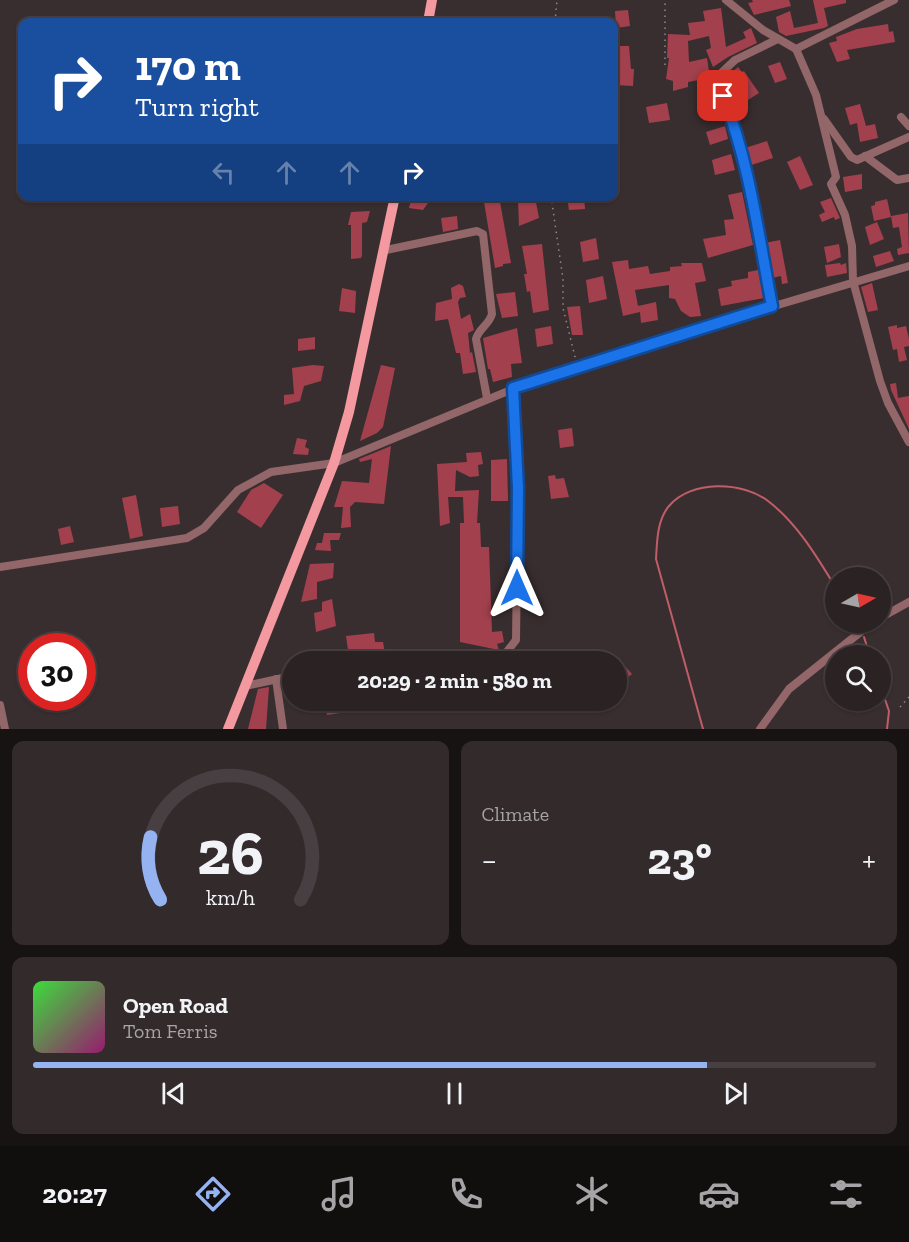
<!DOCTYPE html>
<meta charset="utf-8">
<style>
body{margin:0;font-family:"Zilla Slab",serif;background:#332a2b;color:#f1f3f6;height:100vh;display:flex;flex-direction:column;font-size:22px;white-space:nowrap}
*{box-sizing:border-box;margin:0}
p{font-size:20px;color:#a6a4a6}
.icon{flex:none;width:33px;height:33px;fill:none;stroke:currentColor;stroke-width:2;stroke-linecap:round;stroke-linejoin:round}
.map{position:relative;height:729px;overflow:hidden}
.sheet{display:flex;flex-direction:column;gap:12px;padding:12px;background:#181313;flex:1}
.sheet>*{flex:none}
.banner{position:absolute;left:18px;top:18px;width:600px;height:183px;border-radius:12px;box-shadow:0 2px 4px #0004,0 0 0 2px #473f41;background:#1a4fa0;color:#fff;overflow:hidden}
.needle{width:39px;rotate:81deg}
.controls{position:absolute;left:825px;top:567px;display:grid;gap:12px}
.controls a{display:grid;place-items:center;width:66px;height:66px;border-radius:50%;background:#2b2223;box-shadow:0 2px 4px #0004,0 0 0 2px #473f41;font-size:30px}
.speed{position:absolute;left:18px;top:633px;display:flex;gap:12px;font-size:30px;font-weight:700;text-align:center}
.speed>*{display:grid;place-content:center;width:78px;height:78px;border-radius:50%;background:#2b2223;box-shadow:0 2px 4px #0004,0 0 0 2px #473f41;line-height:1}
.speed .limit{border:9px solid #d22;background:#fff;color:#111}
.pin{position:absolute;display:grid;place-items:center;width:51px;height:51px;color:#fff;margin:-26px;border-radius:12px;box-shadow:0 3px 9px #0006}
.me{position:absolute;width:66px;margin:-33px;rotate:0deg;stroke-linejoin:round;filter:drop-shadow(0 0 4px #0008)}
.turn{display:flex;align-items:center;gap:21px;height:126px;padding:0 18px;font-size:27px}
.turn .icon{width:78px;height:78px;stroke-width:2.5}
.turn b{display:block;font-size:42px;line-height:51px}
.lanes{display:flex;align-items:center;height:57px;padding:0 18px;background:#0003;justify-content:center;gap:30px;direction:ltr}
.lanes .off{opacity:.35}
.big{font-size:45px;font-weight:700;line-height:1.1}
.sheet .tile{flex:1;display:flex;flex-direction:column;justify-content:center;gap:9px;min-width:0;padding:0 21px;border-radius:12px;background:#332a2b}
.sheet .dial{align-items:center;gap:0}
.dial svg{height:156px;overflow:visible;fill:none;stroke:#473f41;stroke-width:7;stroke-linecap:round;text-anchor:middle}
.dial text{fill:#f1f3f6;stroke:none}
.song{display:flex;align-items:center;gap:18px}
.cover{width:72px;height:72px;border-radius:9px;background:linear-gradient(135deg,hsl(120 70% 55%),hsl(320 70% 35%))}
.played{height:6px;border-radius:3px;background:linear-gradient(90deg,#95b2f1 80%,#473f41 80%)}
.keys{display:flex;justify-content:space-around;direction:ltr}
.heat{display:flex;justify-content:space-between;align-items:center;font-size:33px;direction:ltr}
.sheet .tiles{flex:1;display:grid;gap:12px;grid-template-columns:1fr 1fr}
.tile:last-child{grid-column:span 2}
.trip{position:absolute;left:282px;top:651px;width:345px;height:60px;border-radius:30px;background:#2b2223;box-shadow:0 2px 4px #0004,0 0 0 2px #473f41;font-weight:700;line-height:60px;text-align:center}
.tabs{display:flex;height:96px;justify-content:space-around;align-items:center;background:#110e0e;color:#a6a4a6}
.tabs .icon{width:42px;height:42px}
.tabs .selected{color:#95b2f1}
.tabs b{font-size:27px;color:#f1f3f6}
.map>svg:first-child{display:block}
.lines{fill:none;stroke-linecap:round;stroke-linejoin:round}
.stream{stroke:#c15d68;stroke-width:2}
.building{fill:#a2414d}
.path{stroke:#918888;stroke-width:1.5;stroke-dasharray:1.5 4.5;stroke-linecap:butt}
.minor{stroke:#936669;stroke-width:8}
.major{stroke:#f3999f;stroke-width:10}
.route-casing{stroke:#114b97;stroke-width:15}
.route{stroke:#1a73e8;stroke-width:10}
</style>
<div class="map">
<svg width="909" height="729" viewBox="0 0 909 729">
<rect width="100%" height="100%" fill="#392e2f"/>
<g class="lines">
<g class="stream">
<path d="M856 622 858 626"/>
<path d="M864 637 870 656"/>
<path d="M880 685 889 711 887 729"/>
<path d="M703 729 656 559C657 542 657 520 669 506 691 480 742 481 768 501 797 523 817 557 836 588"/>
</g>
</g>
<g class="building">
<path d="M752 0H789L791 6 754 15 748 3 753 2Z"/>
<path d="M813 0H846V3L824 8 828 26 824 28 786 36 779 32 776 17 790 11 794 28 818 23Z"/>
<path d="M721 8 726 47 746 38 743 32 751 28 757 43 728 57 713 67 706 50 711 48 709 36 688 41 689 62 707 58 710 78 688 82V87L673 91V81L666 79 669 58H667L668 34 690 35 688 23 705 21 703 11Z"/>
<path d="M628 10 630 26 616 28 615 11Z"/>
<path d="M888 24 889 32 893 31 895 42 847 50 850 59 837 62 829 43 837 41 836 37 857 29Z"/>
<path d="M614 46H629L631 69H634L633 86 614 85Z"/>
<path d="M780 62 787 79 775 83 768 66Z"/>
<path d="M738 67 742 72 744 71 759 93 735 108 723 80Z"/>
<path d="M667 103 670 120 649 123 646 107Z"/>
<path d="M860 104 866 126 875 124 878 138 860 142 857 123 850 125 845 108Z"/>
<path d="M725 126 728 139 710 145 706 132Z"/>
<path d="M767 141 773 158 748 166 745 148Z"/>
<path d="M731 154 735 170 715 175 712 160Z"/>
<path d="M800 156 813 185 800 190 787 162Z"/>
<path d="M862 174V189L845 192 843 177Z"/>
<path d="M742 192 753 245 708 258 703 239 726 235 724 220 734 219 728 195Z"/>
<path d="M412 196H433L423 210 409 208Z"/>
<path d="M483 196H497V202H500L511 263 503 264V266L495 268Z"/>
<path d="M567 196H584L585 209 569 210Z"/>
<path d="M535 197 539 218 519 226 518 200Z"/>
<path d="M831 198 840 218 835 220 834 217 822 222 819 215 825 212 820 202Z"/>
<path d="M887 199 891 217 874 221 871 206 875 205V202Z"/>
<path d="M370 211 367 222 362 223V255L361 258 351 259V225H348L351 212Z"/>
<path d="M908 213 909 253 898 255 897 249 902 247 899 227 893 228 891 216Z"/>
<path d="M457 216 458 229 443 232 441 218Z"/>
<path d="M877 222 884 239 870 245 865 227Z"/>
<path d="M596 238 599 259 583 262 580 242Z"/>
<path d="M780 240 788 283 782 284 781 276 772 278 765 243Z"/>
<path d="M542 244 549 310 533 313 530 291 527 292 524 274H527L522 246Z"/>
<path d="M839 244 841 257 827 263 824 247Z"/>
<path d="M890 251 894 261 876 267 873 256Z"/>
<path d="M628 260 629 269 648 266 650 274 670 271V267L682 266 681 263H702L706 281 695 283 701 316 690 317 681 311 675 299 669 298V285L635 290 638 306 656 302 658 320 641 323 640 312 623 316 612 262Z"/>
<path d="M840 263 841 265 846 263 847 273 827 277 825 265Z"/>
<path d="M758 270 764 298 721 306 718 289 732 286 731 281 748 278V272Z"/>
<path d="M603 276 607 299 589 303 586 280Z"/>
<path d="M872 283 878 310 868 312 861 287Z"/>
<path d="M459 284 463 286 466 297 460 298 458 302 461 319 470 314 474 330 468 333 470 353 472 352 476 372 463 374 460 353H456L448 319 435 321 436 303 452 299 451 288Z"/>
<path d="M342 288 356 291 355 313 339 311Z"/>
<path d="M515 292 518 316 502 318 496 294Z"/>
<path d="M580 306 583 335H572L567 307Z"/>
<path d="M897 325V328L906 326 909 339V346L904 347 907 360 899 362 897 349 893 350 888 327Z"/>
<path d="M551 326 553 344 537 347 535 329Z"/>
<path d="M517 328 522 363 511 364 512 377 493 382 490 369H488L483 338Z"/>
<path d="M315 337V349L298 351V339Z"/>
<path d="M313 365 324 366 321 381 304 386 300 401 284 405V395L294 394 292 368Z"/>
<path d="M381 365 395 368 383 427 377 433 360 441Z"/>
<path d="M896 383 898 398 909 396V429L891 390 890 384Z"/>
<path d="M572 428 574 446 560 448 558 430Z"/>
<path d="M297 438 307 440 305 447 309 449 308 455 293 454Z"/>
<path d="M391 446 384 504 355 502 350 507 351 527 341 528 343 507H334L342 481 369 483 372 459 360 462 359 459Z"/>
<path d="M481 452 483 464 478 465 479 476 470 477 456 470 455 491 479 490 477 523H480L481 547H489L492 632 502 631 504 642 497 644 499 650 460 642V523H464L463 497H448L450 523 440 526 437 464 467 462 466 453Z"/>
<path d="M507 459 508 501H491V460Z"/>
<path d="M555 475 556 479 564 478 569 497 551 499 548 476Z"/>
<path d="M264 483 283 495 261 528 237 512 251 490Z"/>
<path d="M136 495 143 536 130 539 122 498Z"/>
<path d="M178 506 180 524 162 527 160 508Z"/>
<path d="M70 526 74 542 61 545 58 529Z"/>
<path d="M324 533H341L339 540H330L331 551 315 550 317 543H322Z"/>
<path d="M334 563 333 578 317 582V599L301 602 310 564Z"/>
<path d="M332 599 336 626 316 632 314 613 322 611V602Z"/>
<path d="M374 633 375 642H383L385 653 349 657 346 636Z"/>
<path d="M622 663 632 674 616 687V668Z"/>
<path d="M269 687 266 729H248L258 689Z"/>
<path d="M325 700H367L368 709 327 715Z"/>
</g>
<g class="lines">
<g class="path">
<path d="M555 22 557 0"/>
<path d="M665 65V0"/>
<path d="M551 196 563 279V308L576 361"/>
<path d="M900 707 909 697"/>
</g>
<g class="minor">
<path d="M726 0 763 30 796 49"/>
<path d="M894 0 796 49 816 95 836 177 831 184 845 215 852 246 853 281 880 381 888 403 909 442"/>
<path d="M901 117 909 126"/>
<path d="M824 119 851 157 857 160 909 137"/>
<path d="M865 156 897 180 909 178"/>
<path d="M386 250 477 231 483 234 492 314C489 325 479 328 476 339L487 398"/>
<path d="M772 306 731 113 716 78 735 60 778 39"/>
<path d="M0 567 187 538 204 528 238 490 271 472 334 463 513 389 697 329 909 266"/>
<path d="M880 618 909 602"/>
<path d="M376 662 426 656 495 661 502 658 516 640 518 488 513 389"/>
<path d="M276 679 283 729"/>
<path d="M245 686 292 676"/>
<path d="M0 705 5 729"/>
<path d="M760 729 789 689 873 622"/>
</g>
<g class="major">
<path d="M428 22 432 0"/>
<path d="M228 729 334 463 349 412 395 196"/>
</g>
</g>
<g class="lines">
<defs>
<path id="route" d="M517 588 518 488 513 388 772 306C759 238 749 160 723 96"/>
</defs>
<use href="#route" class="route-casing"/>
<use href="#route" class="route"/>
</g>
</svg>
<div class="controls">
<a><svg class="needle" viewBox="-14 -14 28 28"><path d="M0-13l5 13h-10z" fill="#e53935"/><path d="M0 13l5-13h-10z" fill="#a6a4a6"/></svg></a>
<a><svg class="icon" aria-label="search" viewBox="0 0 24 24"><circle cx="10" cy="10" r="6"/><path d="M15 15l6 6"/></svg></a>
</div>
<div class="speed"><div class="limit">30</div></div>
<div class="pin" style="left:723px;top:96px;background:#d93025"><svg class="icon" aria-label="arrive" viewBox="0 0 24 24"><path d="M6 21V4h12l-3 4 3 4H6"/></svg></div>
<svg class="me" style="left:517px;top:588px" viewBox="-20 -20 40 40"><path d="M0-17L14 15 0 8-14 15z" fill="#1a73e8" stroke="#fff" stroke-width="4"/></svg>
<div class="trip">20:29 · 2 min · 580 m</div>
<div class="banner">
<div class="turn"><svg class="icon" aria-label="right" viewBox="0 0 24 24"><path d="M7 20v-9h11M14 6l5 5-5 5"/></svg><div><b>170 m</b>Turn right</div></div>
<div class="lanes"><svg class="icon off" aria-label="left" viewBox="0 0 24 24"><path d="M17 20v-9H6M10 6l-5 5 5 5"/></svg><svg class="icon off" aria-label="ahead" viewBox="0 0 24 24"><path d="M12 20V5M6 11l6-6 6 6"/></svg><svg class="icon off" aria-label="ahead" viewBox="0 0 24 24"><path d="M12 20V5M6 11l6-6 6 6"/></svg><svg class="icon" aria-label="right" viewBox="0 0 24 24"><path d="M7 20v-9h11M14 6l5 5-5 5"/></svg></div>
</div>
</div>
<section class="sheet">
<div class="tiles">
<div class="tile dial"><svg viewBox="0 0 100 80">
<path d="M14 69A42 42 0 1 1 86 69"/>
<path d="M14 69A42 42 0 0 1 9 37" stroke="#95b2f1"/>
<text x="50" y="56" font-size="32" font-weight="700">26</text>
<text x="50" y="72" font-size="11">km/h</text>
</svg></div>
<div class="tile"><p>Climate</p>
<div class="heat"><a>−</a><b class="big">23°</b><a>+</a></div>
</div>
<div class="tile">
<div class="song"><i class="cover"></i><div><b>Open Road</b><p>Tom Ferris</p></div></div>
<div class="played"></div>
<div class="keys"><svg class="icon" aria-label="previous" viewBox="0 0 24 24"><path d="M18 5L8 12l10 7zM5 5v14"/></svg><svg class="icon" aria-label="pause" viewBox="0 0 24 24"><path d="M8 5v14M16 5v14"/></svg><svg class="icon" aria-label="next" viewBox="0 0 24 24"><path d="M6 5l10 7-10 7zM19 5v14"/></svg></div>
</div>
</div>
</section>
<nav class="tabs">
<b>20:27</b>
<svg class="icon selected" aria-label="directions" viewBox="0 0 24 24"><path d="M12 3l9 9-9 9-9-9zM9 14v-3h6M13 9l2 2-2 2"/></svg>
<svg class="icon" aria-label="music" viewBox="0 0 24 24"><path d="M9 18V5l10-2v13"/><circle cx="6" cy="18" r="3"/><circle cx="16" cy="16" r="3"/></svg>
<svg class="icon" aria-label="phone" viewBox="0 0 24 24"><path d="M5 4h4l2 5-3 2q2 4 5 5l2-3 5 2v4C11 20 4 13 5 4z"/></svg>
<svg class="icon" aria-label="climate" viewBox="0 0 24 24"><path d="M12 3v18M4 7l16 10M4 17L20 7"/></svg>
<svg class="icon" aria-label="car" viewBox="0 0 24 24"><path d="M5 17H2v-5l4-1 3-4h7l3 4 3 1v5h-3M9 17h6M6 11h13"/><circle cx="7" cy="17" r="2"/><circle cx="17" cy="17" r="2"/></svg>
<svg class="icon" aria-label="filters" viewBox="0 0 24 24"><path d="M4 7h16M4 17h16"/><circle cx="9" cy="7" r="2"/><circle cx="15" cy="17" r="2"/></svg>
</nav>
